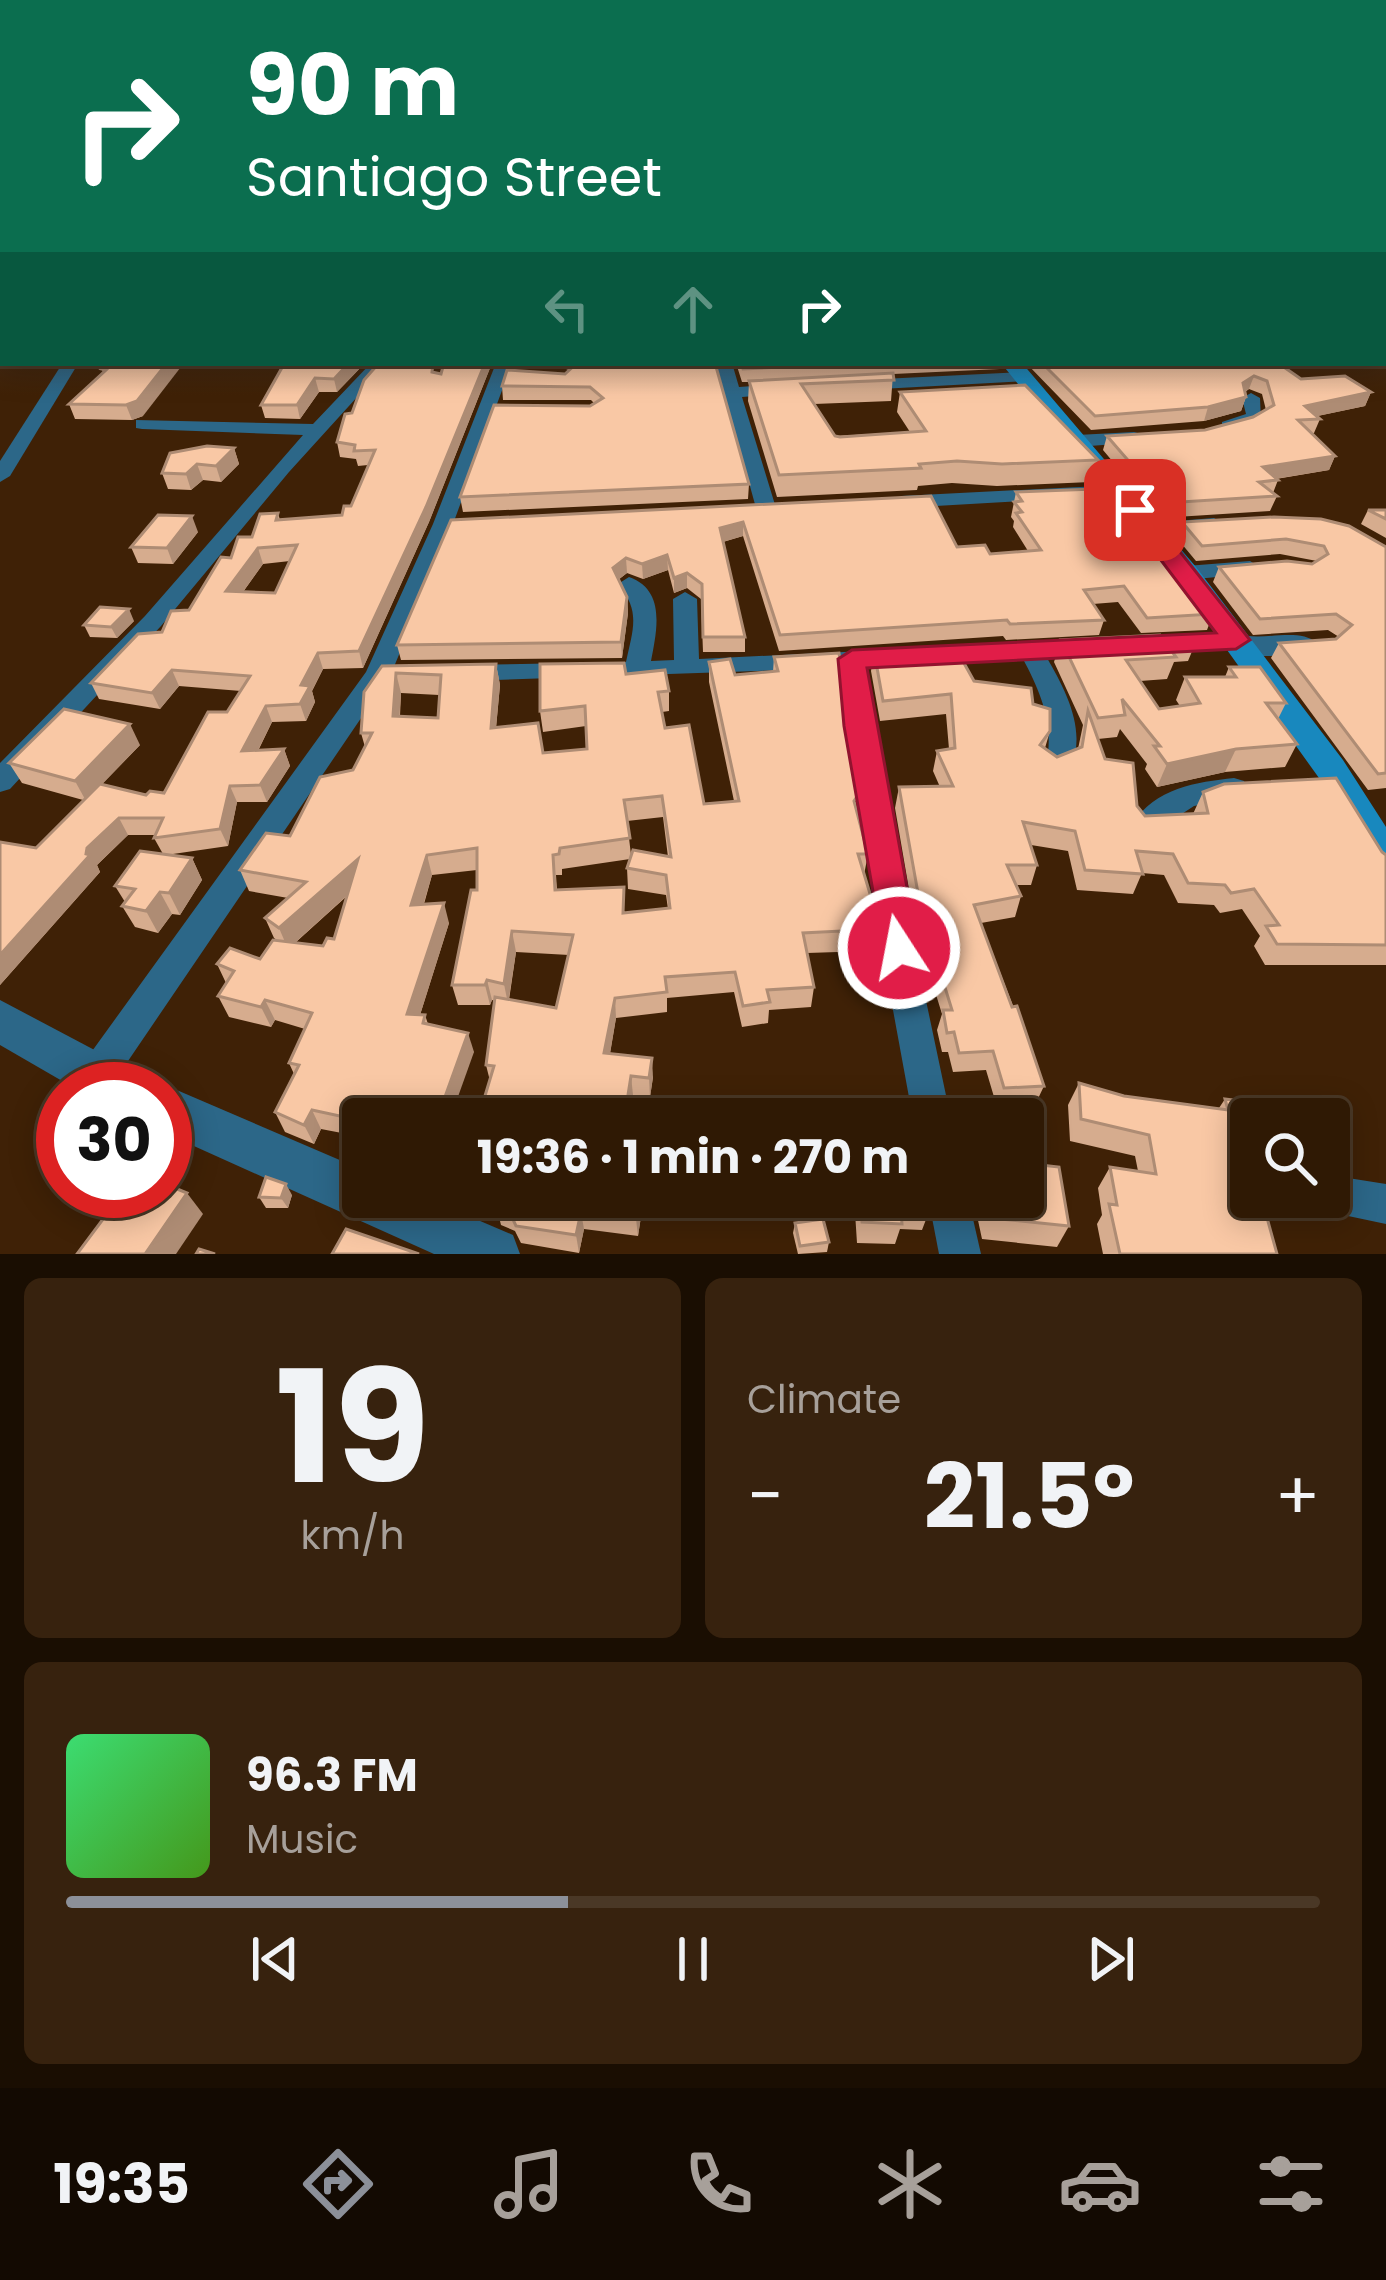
<!DOCTYPE html>
<meta charset="utf-8">
<style>
body{margin:0;font-family:Poppins,sans-serif;background:#37220e;color:#f1f3f6;height:100vh;display:flex;flex-direction:column;font-size:45px;white-space:nowrap}
*{box-sizing:border-box;margin:0}
p{font-size:39px;color:#a7a09a}
.icon{flex:none;width:66px;height:66px;fill:none;stroke:currentColor;stroke-width:2;stroke-linecap:round;stroke-linejoin:round}
.map{position:relative;height:1254px;overflow:hidden}
.panel{display:flex;flex-direction:column;gap:24px;padding:24px;background:#1a0e02;flex:1}
.panel>*{flex:none}
.guide{position:absolute;left:0px;top:0px;width:1386px;height:366px;box-shadow:0 6px 30px #0003,0 0 0 3px #4a3826;background:#0b6e4f;color:#fff;overflow:hidden}
.fabs{position:absolute;left:1230px;top:1098px;display:grid;gap:24px}
.fabs a{display:grid;place-items:center;width:120px;height:120px;border-radius:12px;background:#2f1904;box-shadow:0 6px 30px #0003,0 0 0 3px #4a3826;font-size:60px}
.speed{position:absolute;left:36px;top:1062px;display:flex;gap:24px;font-size:60px;font-weight:700;text-align:center}
.speed>*{display:grid;place-content:center;width:156px;height:156px;border-radius:50%;background:#2f1904;box-shadow:0 6px 30px #0003,0 0 0 3px #4a3826;line-height:1}
.speed .limit{border:18px solid #d22;background:#fff;color:#111}
.pin{position:absolute;display:grid;place-items:center;width:102px;height:102px;color:#fff;margin:-51px;border-radius:24px;box-shadow:0 6px 18px #0006}
.me{position:absolute;width:132px;margin:-66px;rotate:349deg;stroke-linejoin:round;filter:drop-shadow(0 0 9px #0008)}
.turn{display:flex;align-items:center;gap:42px;height:252px;padding:0 48px;font-size:54px}
.turn .icon{width:156px;height:156px;stroke-width:2.5}
.turn b{display:block;font-size:84px;line-height:102px}
.lanes{display:flex;align-items:center;height:114px;padding:0 48px;background:#0003;justify-content:center;gap:60px;direction:ltr}
.lanes .off{opacity:.35}
.big{font-size:90px;font-weight:700;line-height:1.1}
.panel .tile{flex:1;display:flex;flex-direction:column;justify-content:center;gap:18px;min-width:0;padding:0 42px;border-radius:18px;background:#37220e}
.panel .dial{align-items:center;gap:0}
.dial b{font-size:156px;line-height:1}
.song{display:flex;align-items:center;gap:36px}
.cover{width:144px;height:144px;border-radius:18px;background:linear-gradient(135deg,hsl(140 70% 55%),hsl(100 70% 35%))}
.played{height:12px;border-radius:6px;background:linear-gradient(90deg,#8c9099 40%,#4a3826 40%)}
.keys{display:flex;justify-content:space-around;direction:ltr}
.heat{display:flex;justify-content:space-between;align-items:center;font-size:66px;direction:ltr}
.panel .tiles{flex:1;display:grid;gap:24px;grid-template-columns:1fr 1fr}
.tile:last-child{grid-column:span 2}
.trip{position:absolute;left:342px;top:1098px;width:702px;height:120px;border-radius:12px;background:#2f1904;box-shadow:0 6px 30px #0003,0 0 0 3px #4a3826;font-weight:700;line-height:120px;text-align:center}
.dock{display:flex;height:192px;justify-content:space-around;align-items:center;background:#130a02;color:#a7a09a}
.dock .icon{width:84px;height:84px}
.dock .current{color:#8c9099}
.dock b{font-size:54px;color:#f1f3f6}
.map>svg:first-child{display:block}
.lines{fill:none;stroke-linecap:round;stroke-linejoin:round}
.minor{fill:#2c6788;fill-rule:evenodd}
.tertiary{fill:#2c6788;fill-rule:evenodd}
.secondary{fill:#1888be;fill-rule:evenodd}
.wall{fill:#d6ac8e;fill-rule:evenodd}
.shaded-wall{fill:#ae8c74}
.building{fill:#f9c8a5;stroke:#ae8c74;stroke-width:3;fill-rule:evenodd}
.route{fill:#e11d48;stroke:#92132f;stroke-width:3}
</style>
<div class="map">
<svg width="1386" height="1254" viewBox="0 0 1386 1254">
<rect width="100%" height="100%" fill="#3f2106"/>
<g class="lines">
<g class="minor">
<path d="M1383 323 1386 324V334L1383 333Z"/>
<path d="M371 363H388L289 472 161 626 10 789 0 792V763L145 616 303 435 142 429 136 428V420L313 424Z"/>
<path d="M496 363H512L453 524 391 674 109 1089H81L76 1078 82 1065 366 672 433 524Z"/>
<path d="M716 363H732L739 387 779 384 788 389 779 394 742 397 776 508 773 512 766 514 756 508Z"/>
<path d="M62 364 76 367 10 476 0 482V461Z"/>
<path d="M1022 372 1030 377 1028 381 862 390 854 385 862 380Z"/>
<path d="M1251 393 1260 398 1261 421 1222 430V422L1246 414 1242 398Z"/>
<path d="M1134 432 1141 434V442L1077 447 1068 441 1077 435Z"/>
<path d="M1119 485 1129 491 1126 495 901 508 891 502 901 496Z"/>
<path d="M1214 518 1224 524 1221 528 1150 535 1139 529 1150 523Z"/>
<path d="M1250 561 1261 568 1258 573 1186 580 1175 573 1186 566Z"/>
<path d="M629 577C666 590 657 630 651 661L674 660 673 599 685 592 697 599 699 659 1089 640 1101 648 1089 656 1047 658C1065 689 1087 730 1071 766L1052 773 1042 770 1038 763 1048 753C1052 719 1039 689 1023 659L866 667 905 901 951 1119H913L873 901 841 668 464 681 451 673 464 665 626 662C633 629 641 611 618 584Z"/>
<path d="M1236 633C1260 643 1298 626 1317 643 1302 657 1247 661 1230 649L1136 653 1124 645 1136 637Z"/>
<path d="M1234 778 1244 781 1248 789 1244 797 1194 806 1148 836 1137 832 1133 824C1154 788 1197 782 1234 778Z"/>
<path d="M1329 1175 1386 1184V1224L1315 1209 1310 1197H1329Z"/>
<path d="M928 1197H968L981 1254H939Z"/>
</g>
<g class="tertiary">
<path d="M0 1000 138 1073 144 1089H76L0 1045Z"/>
<path d="M165 1085 363 1170V1197H424L513 1235 520 1254H434L165 1133V1089H156Z"/>
</g>
<path class="secondary" d="M1001 363H1022L1196 567 1343 760 1386 827V875L1372 870 1319 778 1176 579Z"/>
</g>
<g class="wall">
<path d="M111 363 143 416 132 420 75 419 69 404 103 373 102 369Z"/>
<path d="M365 363 337 392H319L300 419 265 418 261 405 284 364Z"/>
<path d="M444 363H492L429 522 363 668 323 669 312 691 315 702 306 721 272 722 258 751 284 749 290 766 267 802H237L228 846 166 855 192 858 202 880 180 915 172 914 158 933 135 927 122 906 125 902 115 886 163 854 154 838 156 835H128L97 865 100 872 0 985V842L36 848 83 800 22 783 9 763 140 745 102 784 146 795 164 793 227 712 241 691 179 686 160 709 99 699 91 683 189 610 231 558 278 513 280 520 342 515 351 506 368 465 358 466 356 459 340 457 337 442 352 413 435 373 441 374ZM290 561 275 593 243 592 263 564Z"/>
<path d="M514 363H715L749 484 748 499 463 512 460 497 594 403 591 400H503L502 386 565 374 569 370 566 369 516 366Z"/>
<path d="M736 363H1001L1000 369 893 374 891 401 814 404 835 436 910 432 897 412 900 392 1098 460 1091 482 997 486 952 483 918 486 917 490 777 497 748 401 749 382H742Z"/>
<path d="M1026 363H1278L1301 379 1371 392 1365 406 1317 416 1320 419 1314 433H1311L1335 456 1329 470 1276 479 1278 480 1273 493 1277 496 1270 511 1160 518 1103 450 1107 436 1205 430 1253 417 1266 410 1262 394 1249 389 1245 392 1246 397 1241 411 1204 421 1091 430Z"/>
<path d="M234 448 239 464 221 482 203 480 191 490 168 489 162 473Z"/>
<path d="M1016 492 1213 614 1207 630 1141 633 1118 602 1093 604 1104 620 1099 635 1006 640 1003 636 779 651 743 536 723 542 745 637V652H703L701 599 687 588 674 593 668 570 643 579 627 573 618 580 627 597 628 613 622 658 401 660 397 645 451 520 931 496 957 547 990 554 1028 551 1013 527 1014 521 1011 517Z"/>
<path d="M1368 510H1386V538L1361 524Z"/>
<path d="M1182 522 1386 547V788L1368 790 1271 658 1279 643 1336 639 1339 637 1328 630 1253 635 1213 582 1219 567 1312 564 1317 561 1280 554 1196 561 1176 537Z"/>
<path d="M198 532 173 564 138 563 131 547Z"/>
<path d="M134 621 117 638 90 637 84 625Z"/>
<path d="M1061 640 1167 645 1193 649 1188 661 1174 662 1167 679 1140 681 1159 709 1180 706 1176 700 1185 677H1225L1229 667 1286 703 1278 719 1297 744 1285 767 1225 772 1157 787 1145 769 1147 764 1120 729 1117 737 1098 739 1105 759 1145 816 1193 814 1203 792 1382 852 1386 855V965H1265L1254 946 1260 936 1242 909 1220 913 1214 905 1178 903 1164 875 1142 873 1133 894 1077 890 1068 851 1031 845 1037 865 1031 885H1016L1021 896 1015 917 981 923 1044 1086 1035 1105 997 1107 986 1070 953 1072 948 1052H942L937 1030 942 1014 916 930 895 808 899 787H940L933 771 937 751 949 749 946 714 880 721 871 671 874 651 974 681 1033 704 1050 731 1045 748 1057 757 1078 749 1083 725 1054 662Z"/>
<path d="M774 657 857 810 868 854 864 875 884 940 879 961H840L838 952 807 953 814 987 811 1007 769 1010 768 1023 742 1027 734 992 667 998V1012L616 1018 610 1053 653 1077 650 1097 633 1095 630 1115H635L636 1119H478L490 1081 486 1065 495 1001 492 1000 490 1005H458L452 985 477 890V870L432 875 424 904 449 923 420 1015H425L428 1024 474 1052 363 1119V1170L360 1164 353 1161 344 1142 347 1134 321 1129 314 1144 285 1132 275 1112 294 1074 289 1063 305 1029 275 1020 271 1027 229 1017 218 996 226 983 217 964 260 959 278 941 274 938 265 918 288 898 249 891 240 870 290 836 353 770 365 747 361 733 382 666 496 664 500 685 496 728 543 753 587 749 586 726 543 732 540 711 626 674 669 691V711L662 712 665 728 704 804 734 801 709 682V662L735 675 773 672ZM401 693 439 695 438 718 400 716ZM663 817 668 857 631 855 627 821ZM630 859 627 868 628 889 666 895 668 909 625 913 557 890 556 875H562V869ZM347 896 334 939 323 946 295 943ZM516 952 569 955 556 1008 509 1000Z"/>
<path d="M1079 1083 1124 1096 1219 1108 1225 1099 1251 1119V1183L1236 1180 1243 1210 1277 1254H1103L1097 1224 1102 1215 1098 1188 1110 1167 1138 1171 1135 1156 1070 1141 1068 1105Z"/>
<path d="M292 1195 288 1208H266L259 1197Z"/>
<path d="M435 1197H644L638 1236 584 1229 579 1253 521 1243 515 1231 501 1225 499 1217 468 1211Z"/>
<path d="M854 1197H928L930 1209 922 1230 900 1229 895 1244 857 1243Z"/>
<path d="M973 1197H1023L1069 1226 1057 1247 982 1239Z"/>
<path d="M795 1223 829 1242 827 1252 798 1254 793 1233Z"/>
</g>
<g class="shaded-wall">
<path d="M167 363H184L143 416 132 420 126 405Z"/>
<path d="M349 363H365L337 392 334 379Z"/>
<path d="M485 363H492L429 522 363 668 359 651Z"/>
<path d="M1254 376 1249 389 1238 396 1243 383Z"/>
<path d="M315 378 319 392 300 419 297 405Z"/>
<path d="M1371 392 1365 406 1299 420 1305 406Z"/>
<path d="M1246 397 1241 411 1204 421 1208 407Z"/>
<path d="M234 448 239 464 221 482 216 466Z"/>
<path d="M1335 456 1329 470 1257 482 1263 467Z"/>
<path d="M197 464 203 480 191 490 186 474Z"/>
<path d="M192 516 198 532 173 564 167 548Z"/>
<path d="M743 522V536L719 543 720 528Z"/>
<path d="M258 548 263 564 232 607 226 591Z"/>
<path d="M667 555 668 570 643 579 642 564Z"/>
<path d="M626 558 627 573 614 583 613 568Z"/>
<path d="M687 573V588L674 593V578Z"/>
<path d="M627 597 628 613 622 658 621 642Z"/>
<path d="M129 609 134 621 117 638 111 627Z"/>
<path d="M318 653 323 669 312 691 315 702 306 721 300 704 301 685Z"/>
<path d="M496 664 500 685 494 749 491 728Z"/>
<path d="M172 670 179 686 160 709 152 693Z"/>
<path d="M396 673 401 693 398 736 393 716Z"/>
<path d="M266 706 272 722 249 768 242 751Z"/>
<path d="M130 724 140 745 86 801 75 781Z"/>
<path d="M284 749 290 766 267 802 260 785Z"/>
<path d="M1236 749 1225 772 1157 787 1167 764Z"/>
<path d="M230 786 237 802 228 846 220 829Z"/>
<path d="M119 818 128 835 97 865 100 872 0 985V955L86 854 87 848Z"/>
<path d="M427 855 432 875 417 926 411 905Z"/>
<path d="M192 858 202 880 180 915 169 893Z"/>
<path d="M358 859 364 880 288 949 279 928Z"/>
<path d="M160 892 172 914 158 933 146 911Z"/>
<path d="M444 903 449 923 414 1034 407 1014Z"/>
<path d="M512 931 516 952 508 1004 504 984Z"/>
<path d="M487 980 492 1000 490 1005 485 985Z"/>
<path d="M615 998 616 1018 607 1072 604 1053Z"/>
<path d="M265 1000 275 1020 271 1027 261 1007Z"/>
<path d="M468 1033 474 1052 450 1119H437Z"/>
<path d="M652 1058 653 1077 650 1097 649 1078Z"/>
<path d="M631 1076 633 1095 629 1119 625 1114Z"/>
<path d="M312 1110 321 1129 314 1144 304 1125Z"/>
<path d="M286 1184 292 1195 288 1208 281 1198Z"/>
<path d="M187 1193 203 1214 176 1254H145Z"/>
<path d="M639 1197H644L638 1236 636 1219Z"/>
<path d="M581 1212 584 1229 579 1253 576 1235Z"/>
</g>
<g class="building">
<path d="M1383 279 1386 281V299H1383Z"/>
<path d="M111 363H167L137 401 126 405 69 404 106 370 102 369Z"/>
<path d="M349 363 334 379 315 378 297 405H261L284 364Z"/>
<path d="M379 363H433L432 372 441 374 444 363H485L426 507 359 651 318 653 301 685 310 686 300 704 266 706 242 751 284 749 260 785 230 786 220 829 154 838 163 818H119L87 848 86 854 90 855 0 955V842L36 848 100 784 146 795 150 791 164 793 208 712H227L250 676 172 670 152 693 91 683 138 634 162 632 171 611 189 610 221 557 231 558 238 537H252L260 514 278 513 276 520 342 515 344 506H351L375 450 354 451 355 445 337 442 345 414 352 413 364 380ZM297 545 275 593 226 591 258 548Z"/>
<path d="M577 363H715L749 484 460 497 494 405 590 406 603 398 590 387 502 386 507 370 565 374Z"/>
<path d="M741 363H859L743 369Z"/>
<path d="M1042 363H1278L1301 379 1345 376 1371 392 1305 406 1320 419 1298 420 1335 456 1263 467 1278 480 1259 482 1277 496 1165 503 1107 436 1205 430 1253 417 1274 405 1267 381 1254 376 1243 383 1246 397 1208 407 1095 416Z"/>
<path d="M893 373 894 380 801 384 835 436 840 437 926 431 900 392 1025 385 1098 460 1002 464 957 461 919 464 921 468 779 475 749 381Z"/>
<path d="M207 446 234 448 216 466 197 464 186 474 162 473 170 453Z"/>
<path d="M1095 489 1119 514 1133 512 1213 614 1147 618 1124 586 1084 590 1104 620 1010 624 1007 620 780 635 743 522 720 528 745 637H703L702 584 687 573 674 578 667 555 642 564 626 558 613 568 627 597 621 642 397 645 451 520 931 496 957 547 985 545 990 554 1041 550 1016 513 1022 512 1014 502 1022 501 1016 492Z"/>
<path d="M1368 510H1386V519Z"/>
<path d="M158 515 192 516 167 548 131 547Z"/>
<path d="M1274 517 1321 519 1349 526 1386 547V773L1378 774 1279 643 1336 639 1352 625 1336 614 1260 619 1219 567 1287 561 1312 564 1328 554 1324 546 1286 539 1202 546 1182 522Z"/>
<path d="M100 607 129 609 111 627 84 625Z"/>
<path d="M1160 635 1176 657 1126 660 1159 709 1200 703 1185 677H1236L1229 667H1260L1286 703H1266L1297 744 1236 749 1167 764 1154 746H1160L1122 699 1125 715 1098 718 1061 640Z"/>
<path d="M1189 644 1193 649 1172 651 1167 645Z"/>
<path d="M955 647 974 681 1031 688 1033 704 1050 709V731L1040 745 1057 757 1082 747 1088 711 1105 759 1133 763 1137 806 1145 816 1208 813 1203 792 1224 784 1336 778 1382 852 1386 855V945L1277 944 1266 926 1279 925 1254 889 1231 893 1225 885 1188 883 1173 854 1136 851 1143 874 1085 870 1075 831 1023 822 1037 865H1007L1021 896 974 905 1012 1007 1017 1006 1044 1086 1004 1088 993 1051 959 1053 954 1032 947 1033 943 1010H952L921 910 899 787 953 786 937 751 955 748 951 694 883 701 874 651Z"/>
<path d="M839 653 860 792 854 801 868 854H858L884 940 843 941 841 931 803 933 814 987 767 990 770 1002 743 1006 735 972 665 977 667 992 615 998 604 1053 652 1058 649 1078 631 1076 625 1114 635 1115V1119H478L494 1066 486 1065 495 997 556 1008 573 935 512 931 504 984 487 980 485 985H452L471 890H477V848L427 855 411 905 444 903 407 1014 425 1015 423 1023 468 1033 437 1119H363V1162L359 1161 356 1147 344 1142 354 1119 312 1110 304 1125 275 1112 299 1065 289 1063 312 1013 265 1000 261 1007 218 996 234 971 217 964 230 948 260 959 273 940 323 946 327 938 334 939 358 859 279 928 265 918 306 882 240 870 266 833 290 836 320 777 353 770 372 733H361L364 692 382 666 496 664 491 728 538 723 543 753 587 749 585 706 540 711V664L624 663 626 674 665 670 669 691 658 692 665 728 689 725 704 804 739 801 709 662 730 659 735 675 778 671 774 657ZM396 673 441 675 438 718 393 716ZM662 796 671 857 633 850 627 868 666 875 670 908 623 913 624 887 555 890 553 855 559 854 560 848 630 838 624 800Z"/>
<path d="M64 709 130 724 75 781 9 763Z"/>
<path d="M140 851 192 858 169 893 160 892 146 911 122 906 135 889 115 886Z"/>
<path d="M1079 1083 1124 1096 1228 1110 1225 1099 1300 1108 1304 1119H1251V1159L1229 1156 1243 1210 1266 1214 1277 1254H1120L1109 1204 1117 1205 1110 1167 1156 1174 1149 1135 1081 1119Z"/>
<path d="M1023 1163 1059 1167 1069 1226 991 1218 987 1197H1023Z"/>
<path d="M266 1177 286 1184 281 1198 259 1197Z"/>
<path d="M165 1184 187 1193 145 1254H77L124 1191H165Z"/>
<path d="M485 1197H639L636 1219 581 1212 576 1235 516 1226 510 1213 496 1207 498 1199Z"/>
<path d="M860 1197H928L930 1209 901 1208 902 1224 862 1222Z"/>
<path d="M823 1219 829 1242 800 1246 795 1223Z"/>
<path d="M346 1229 419 1254H332Z"/>
<path d="M199 1249 215 1254H196Z"/>
</g>
<linearGradient id="sky" x2="0" y2="1"><stop stop-color="#231203"/><stop offset="0.55" stop-color="#52433b"/><stop offset="1" stop-color="#52433b" stop-opacity="0"/></linearGradient>
<rect width="1386" height="395" fill="url(#sky)"/>
<path class="route" d="M1135 503 1143 505 1250 640 1236 649 867 668 918 948 912 960 899 965 885 960 844 726 838 659 852 650 1216 633 1123 510Z"/>
</svg>
<div class="fabs">
<a><svg class="icon" aria-label="search" viewBox="0 0 24 24"><circle cx="10" cy="10" r="6"/><path d="M15 15l6 6"/></svg></a>
</div>
<div class="speed"><div class="limit">30</div></div>
<div class="pin" style="left:1135px;top:510px;background:#d93025"><svg class="icon" aria-label="arrive" viewBox="0 0 24 24"><path d="M6 21V4h12l-3 4 3 4H6"/></svg></div>
<svg class="me" style="left:899px;top:948px" viewBox="-20 -20 40 40"><circle r="17" fill="#e11d48" stroke="#fff" stroke-width="3"/><path d="M0-11L8 9 0 5-8 9z" fill="#fff"/></svg>
<div class="trip">19:36 · 1 min · 270 m</div>
<div class="guide">
<div class="turn"><svg class="icon" aria-label="right" viewBox="0 0 24 24"><path d="M7 20v-9h11M14 6l5 5-5 5"/></svg><div><b>90 m</b>Santiago Street</div></div>
<div class="lanes"><svg class="icon off" aria-label="left" viewBox="0 0 24 24"><path d="M17 20v-9H6M10 6l-5 5 5 5"/></svg><svg class="icon off" aria-label="ahead" viewBox="0 0 24 24"><path d="M12 20V5M6 11l6-6 6 6"/></svg><svg class="icon" aria-label="right" viewBox="0 0 24 24"><path d="M7 20v-9h11M14 6l5 5-5 5"/></svg></div>
</div>
</div>
<section class="panel">
<div class="tiles">
<div class="tile dial"><b>19</b><p>km/h</p></div>
<div class="tile"><p>Climate</p>
<div class="heat"><a>−</a><b class="big">21.5°</b><a>+</a></div>
</div>
<div class="tile">
<div class="song"><i class="cover"></i><div><b>96.3 FM</b><p>Music</p></div></div>
<div class="played"></div>
<div class="keys"><svg class="icon" aria-label="previous" viewBox="0 0 24 24"><path d="M18 5L8 12l10 7zM5 5v14"/></svg><svg class="icon" aria-label="pause" viewBox="0 0 24 24"><path d="M8 5v14M16 5v14"/></svg><svg class="icon" aria-label="next" viewBox="0 0 24 24"><path d="M6 5l10 7-10 7zM19 5v14"/></svg></div>
</div>
</div>
</section>
<nav class="dock">
<b>19:35</b>
<svg class="icon current" aria-label="directions" viewBox="0 0 24 24"><path d="M12 3l9 9-9 9-9-9zM9 14v-3h6M13 9l2 2-2 2"/></svg>
<svg class="icon" aria-label="music" viewBox="0 0 24 24"><path d="M9 18V5l10-2v13"/><circle cx="6" cy="18" r="3"/><circle cx="16" cy="16" r="3"/></svg>
<svg class="icon" aria-label="phone" viewBox="0 0 24 24"><path d="M5 4h4l2 5-3 2q2 4 5 5l2-3 5 2v4C11 20 4 13 5 4z"/></svg>
<svg class="icon" aria-label="climate" viewBox="0 0 24 24"><path d="M12 3v18M4 7l16 10M4 17L20 7"/></svg>
<svg class="icon" aria-label="car" viewBox="0 0 24 24"><path d="M5 17H2v-5l4-1 3-4h7l3 4 3 1v5h-3M9 17h6M6 11h13"/><circle cx="7" cy="17" r="2"/><circle cx="17" cy="17" r="2"/></svg>
<svg class="icon" aria-label="filters" viewBox="0 0 24 24"><path d="M4 7h16M4 17h16"/><circle cx="9" cy="7" r="2"/><circle cx="15" cy="17" r="2"/></svg>
</nav>
